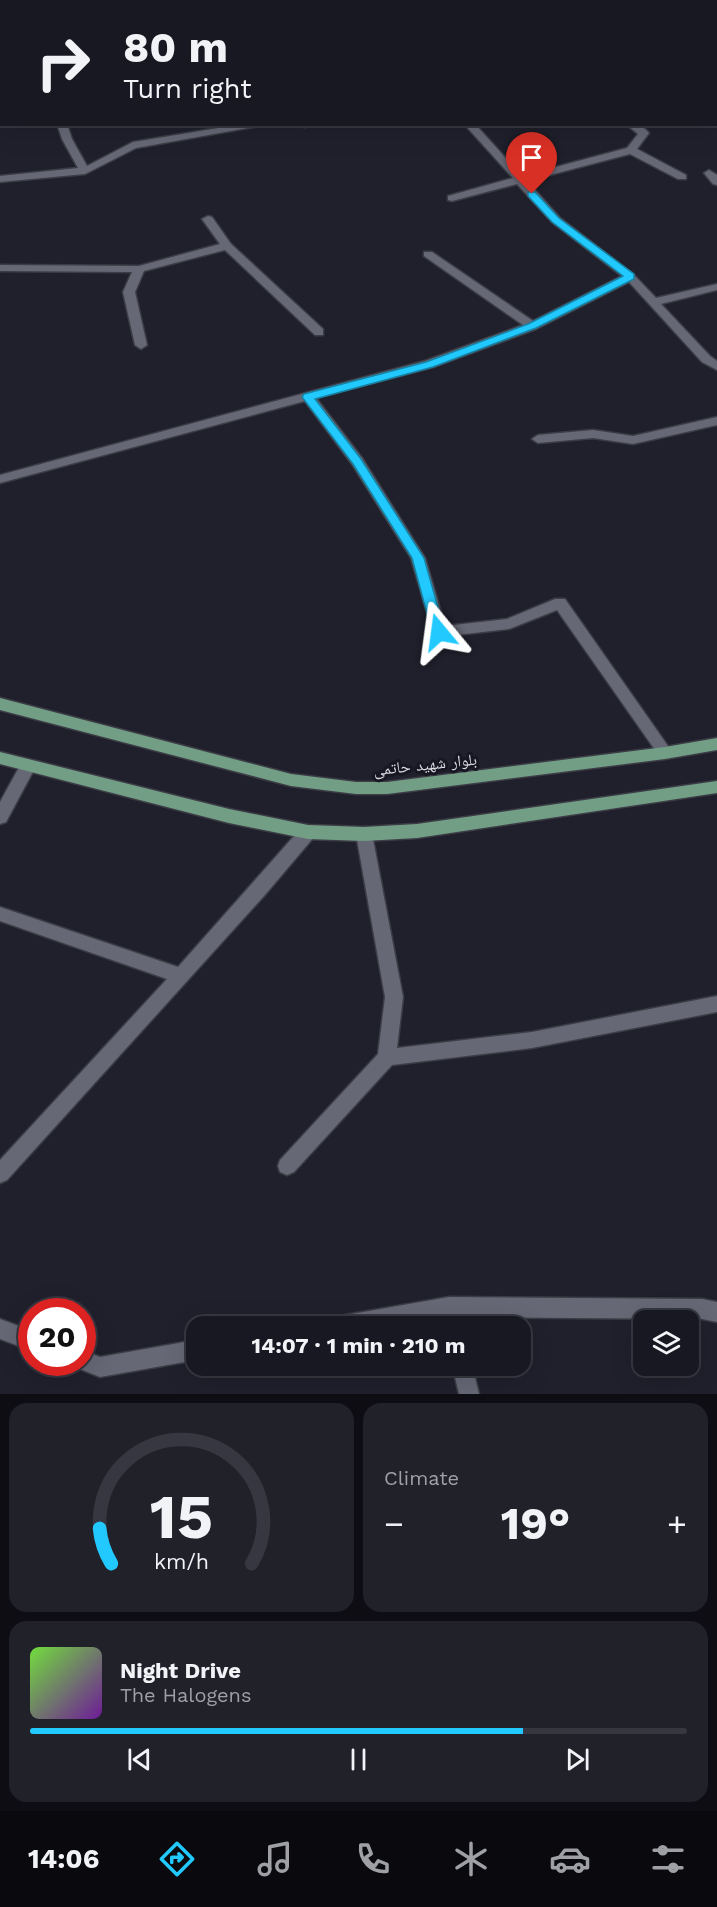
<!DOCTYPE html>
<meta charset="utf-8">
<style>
body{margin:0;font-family:"Work Sans","Noto Naskh Arabic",sans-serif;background:#21212a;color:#f1f3f6;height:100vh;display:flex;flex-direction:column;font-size:22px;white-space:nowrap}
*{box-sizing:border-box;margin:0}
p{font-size:20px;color:#9fa0a5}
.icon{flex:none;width:33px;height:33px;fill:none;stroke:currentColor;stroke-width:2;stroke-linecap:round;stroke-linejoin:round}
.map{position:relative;height:1394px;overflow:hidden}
.sheet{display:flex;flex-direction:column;gap:9px;padding:9px;background:#0d0d13;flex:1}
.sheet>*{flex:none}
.guide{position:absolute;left:0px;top:0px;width:717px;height:126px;box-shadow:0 6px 24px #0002,0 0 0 2px #363740;background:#181822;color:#f1f3f6;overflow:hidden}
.buttons{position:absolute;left:633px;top:1310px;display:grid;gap:12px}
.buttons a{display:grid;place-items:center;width:66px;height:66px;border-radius:12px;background:#181822;box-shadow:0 6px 24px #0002,0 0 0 2px #363740;font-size:30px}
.speed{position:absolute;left:18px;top:1298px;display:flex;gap:12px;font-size:30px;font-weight:700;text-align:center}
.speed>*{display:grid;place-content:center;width:78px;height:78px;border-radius:50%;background:#181822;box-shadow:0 6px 24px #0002,0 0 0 2px #363740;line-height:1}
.speed .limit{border:9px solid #d22;background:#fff;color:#111}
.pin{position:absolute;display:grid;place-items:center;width:51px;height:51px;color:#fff;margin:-62px -26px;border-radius:50% 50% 50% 0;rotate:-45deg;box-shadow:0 0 6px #0007}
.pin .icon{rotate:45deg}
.me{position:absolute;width:66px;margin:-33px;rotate:344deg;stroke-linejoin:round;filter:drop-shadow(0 0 4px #0008)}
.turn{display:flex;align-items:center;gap:21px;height:126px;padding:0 24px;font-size:27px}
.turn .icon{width:78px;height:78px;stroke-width:2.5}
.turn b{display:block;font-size:42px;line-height:51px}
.big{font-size:45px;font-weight:700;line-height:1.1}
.sheet .card{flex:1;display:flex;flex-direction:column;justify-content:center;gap:9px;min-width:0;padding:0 21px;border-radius:18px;background:#21212a}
.sheet .dial{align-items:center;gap:0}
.dial svg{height:156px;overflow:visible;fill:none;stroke:#363740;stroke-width:7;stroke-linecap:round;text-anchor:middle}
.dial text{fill:#f1f3f6;stroke:none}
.song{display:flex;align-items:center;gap:18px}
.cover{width:72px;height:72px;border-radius:9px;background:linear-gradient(135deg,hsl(100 70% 55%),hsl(280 70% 35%))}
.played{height:6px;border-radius:3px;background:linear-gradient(90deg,#22c9fe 75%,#363740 75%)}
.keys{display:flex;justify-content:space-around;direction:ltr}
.heat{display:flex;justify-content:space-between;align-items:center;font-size:33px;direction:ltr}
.sheet .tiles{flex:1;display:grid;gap:9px;grid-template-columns:1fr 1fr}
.card:last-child{grid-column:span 2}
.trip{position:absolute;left:186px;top:1316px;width:345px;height:60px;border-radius:18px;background:#181822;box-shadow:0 6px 24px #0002,0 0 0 2px #363740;font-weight:700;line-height:60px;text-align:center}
.tab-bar{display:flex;height:96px;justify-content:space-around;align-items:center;background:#0a0a0e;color:#9fa0a5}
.tab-bar .icon{width:42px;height:42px}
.tab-bar .current{color:#22c9fe}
.tab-bar b{font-size:27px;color:#f1f3f6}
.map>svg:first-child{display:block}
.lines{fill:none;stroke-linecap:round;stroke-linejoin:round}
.minor-casing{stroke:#3c3c46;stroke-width:3}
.major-casing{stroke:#3c3c46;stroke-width:3}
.minor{fill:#676876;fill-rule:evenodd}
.major{fill:#719e84;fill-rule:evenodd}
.route{fill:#22c9fe;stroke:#1683a5;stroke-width:1.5}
.labels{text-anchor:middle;stroke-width:6;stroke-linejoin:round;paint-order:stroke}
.street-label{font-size:16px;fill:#dadbe3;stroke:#171723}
</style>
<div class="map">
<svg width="717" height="1394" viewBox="0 0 717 1394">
<rect width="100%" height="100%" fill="#20202d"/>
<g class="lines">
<defs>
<g id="minor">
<path d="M269 0H284L268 2Z"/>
<path d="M432 0H442V2H433Z"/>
<path d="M455 0H467L454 2Z"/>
<rect x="0" y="28" width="2" height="6"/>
<rect x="716" y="86" width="1" height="6"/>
<path d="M57 124H67L72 139 87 166 133 142 243 124H270L136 148 85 174 0 182V176L78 168 62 139Z"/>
<path d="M289 124H310L305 127Z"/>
<path d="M464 124H475L522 176 627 148 638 134 626 124C636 124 642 125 649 133L637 149 686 175V179H678L630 154 527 181 560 218 634 275 656 298 717 284V290L661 304 710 356 717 361V370L702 362 629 282 536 329 433 367 316 398 362 458 425 558 445 626 507 619 555 599H565L670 749 673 753 670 757H660L557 610 509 629 439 637 434 636 411 558 352 464 305 401 0 483V475L425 361 523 325 424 256V252H432L533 321 622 276 552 222 517 184 452 201 448 200V196L513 178Z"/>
<path d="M709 170 717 175V185L713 184 704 173Z"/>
<path d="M208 216 212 217 231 244 323 329V335H315L225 250 144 271 135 292 147 345 141 349 135 345 123 292 132 272 0 271V265L139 266 220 244 202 219Z"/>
<path d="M717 417V425L633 444 593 438 538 443 532 439 538 435 593 430 633 436Z"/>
<path d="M28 760 34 762 36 766 6 822 0 824V802L22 762Z"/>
<path d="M308 825 314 827 316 832 314 837 264 896 7 1180 0 1183V1160L167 979 0 921V907L178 967 302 827Z"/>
<path d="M364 827 370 829 372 834 403 997 397 1048 532 1032 717 996V1012L532 1048 392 1065 294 1172 287 1175 280 1172 278 1166 280 1160 378 1054 385 997 356 834 358 829Z"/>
<path d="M449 1297 702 1299 717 1302V1322L702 1319 462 1317 464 1326H444L442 1318 398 1326H330L333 1319 340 1316Z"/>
<path d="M0 1319 32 1331V1351L0 1339Z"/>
<path d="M196 1340V1360L100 1377 75 1367 73 1362H82V1350L100 1357Z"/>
<path d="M452 1365H472L479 1394H459Z"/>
</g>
<g id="major">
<path d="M0 698 291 774 356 782H387L665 747 717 738V750L665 759 387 794H356L291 786 0 710Z"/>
<path d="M0 752 229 809 308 825 364 827 417 824 717 781V793L417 838 364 841 308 839 229 823 0 764Z"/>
</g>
</defs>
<use href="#minor" class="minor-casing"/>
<use href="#major" class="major-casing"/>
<use href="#minor" class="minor"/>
<use href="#major" class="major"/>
</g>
<path class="route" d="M528 192H535L559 218 634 274V279L536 328 433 367 315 399 361 459 424 558 445 632 439 637 432 632 412 558 353 464 302 397 304 394 426 362 528 324 623 276 552 222 528 196Z"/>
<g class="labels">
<g class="street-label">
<text transform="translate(425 764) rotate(-6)" y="6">بلوار شهید حاتمی</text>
</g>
</g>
</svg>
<div class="buttons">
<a><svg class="icon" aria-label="layers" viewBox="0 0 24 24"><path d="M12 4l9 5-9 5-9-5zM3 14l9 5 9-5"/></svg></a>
</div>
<div class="speed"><div class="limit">20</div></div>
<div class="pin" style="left:532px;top:194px;background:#d93025"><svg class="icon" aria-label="arrive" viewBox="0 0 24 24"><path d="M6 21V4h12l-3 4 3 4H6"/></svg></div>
<svg class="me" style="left:439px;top:632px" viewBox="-20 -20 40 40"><path d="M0-17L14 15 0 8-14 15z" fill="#22c9fe" stroke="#fff" stroke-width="4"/></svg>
<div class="trip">14:07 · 1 min · 210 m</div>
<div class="guide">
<div class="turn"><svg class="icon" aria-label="right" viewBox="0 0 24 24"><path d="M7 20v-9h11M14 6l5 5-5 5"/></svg><div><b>80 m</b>Turn right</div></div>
</div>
</div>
<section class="sheet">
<div class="tiles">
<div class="card dial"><svg viewBox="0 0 100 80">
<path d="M14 69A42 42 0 1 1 86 69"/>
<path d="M14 69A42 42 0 0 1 8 51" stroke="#22c9fe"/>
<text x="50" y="56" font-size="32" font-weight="700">15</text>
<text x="50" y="72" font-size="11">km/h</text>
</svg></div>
<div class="card"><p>Climate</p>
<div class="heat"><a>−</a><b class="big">19°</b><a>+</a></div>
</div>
<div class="card">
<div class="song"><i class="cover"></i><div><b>Night Drive</b><p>The Halogens</p></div></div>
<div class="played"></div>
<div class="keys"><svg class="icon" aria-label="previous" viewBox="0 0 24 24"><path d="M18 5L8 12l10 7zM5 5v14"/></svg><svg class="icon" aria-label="pause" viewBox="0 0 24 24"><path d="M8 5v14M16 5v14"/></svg><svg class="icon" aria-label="next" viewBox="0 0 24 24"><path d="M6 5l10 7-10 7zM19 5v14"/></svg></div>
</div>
</div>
</section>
<nav class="tab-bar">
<b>14:06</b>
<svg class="icon current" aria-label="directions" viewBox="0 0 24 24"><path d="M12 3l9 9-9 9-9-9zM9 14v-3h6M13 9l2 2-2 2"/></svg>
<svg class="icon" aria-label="music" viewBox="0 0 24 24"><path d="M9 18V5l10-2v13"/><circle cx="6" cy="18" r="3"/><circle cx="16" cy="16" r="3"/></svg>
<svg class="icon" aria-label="phone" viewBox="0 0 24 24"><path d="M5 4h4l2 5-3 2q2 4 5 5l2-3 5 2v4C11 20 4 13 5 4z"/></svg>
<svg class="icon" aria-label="climate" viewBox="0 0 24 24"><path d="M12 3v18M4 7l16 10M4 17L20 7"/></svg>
<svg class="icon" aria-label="car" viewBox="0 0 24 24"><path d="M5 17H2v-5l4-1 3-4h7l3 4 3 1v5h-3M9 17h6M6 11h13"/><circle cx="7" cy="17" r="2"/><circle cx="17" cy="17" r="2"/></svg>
<svg class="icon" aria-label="filters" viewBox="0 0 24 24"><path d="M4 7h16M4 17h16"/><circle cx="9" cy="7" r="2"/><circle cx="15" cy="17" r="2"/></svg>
</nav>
